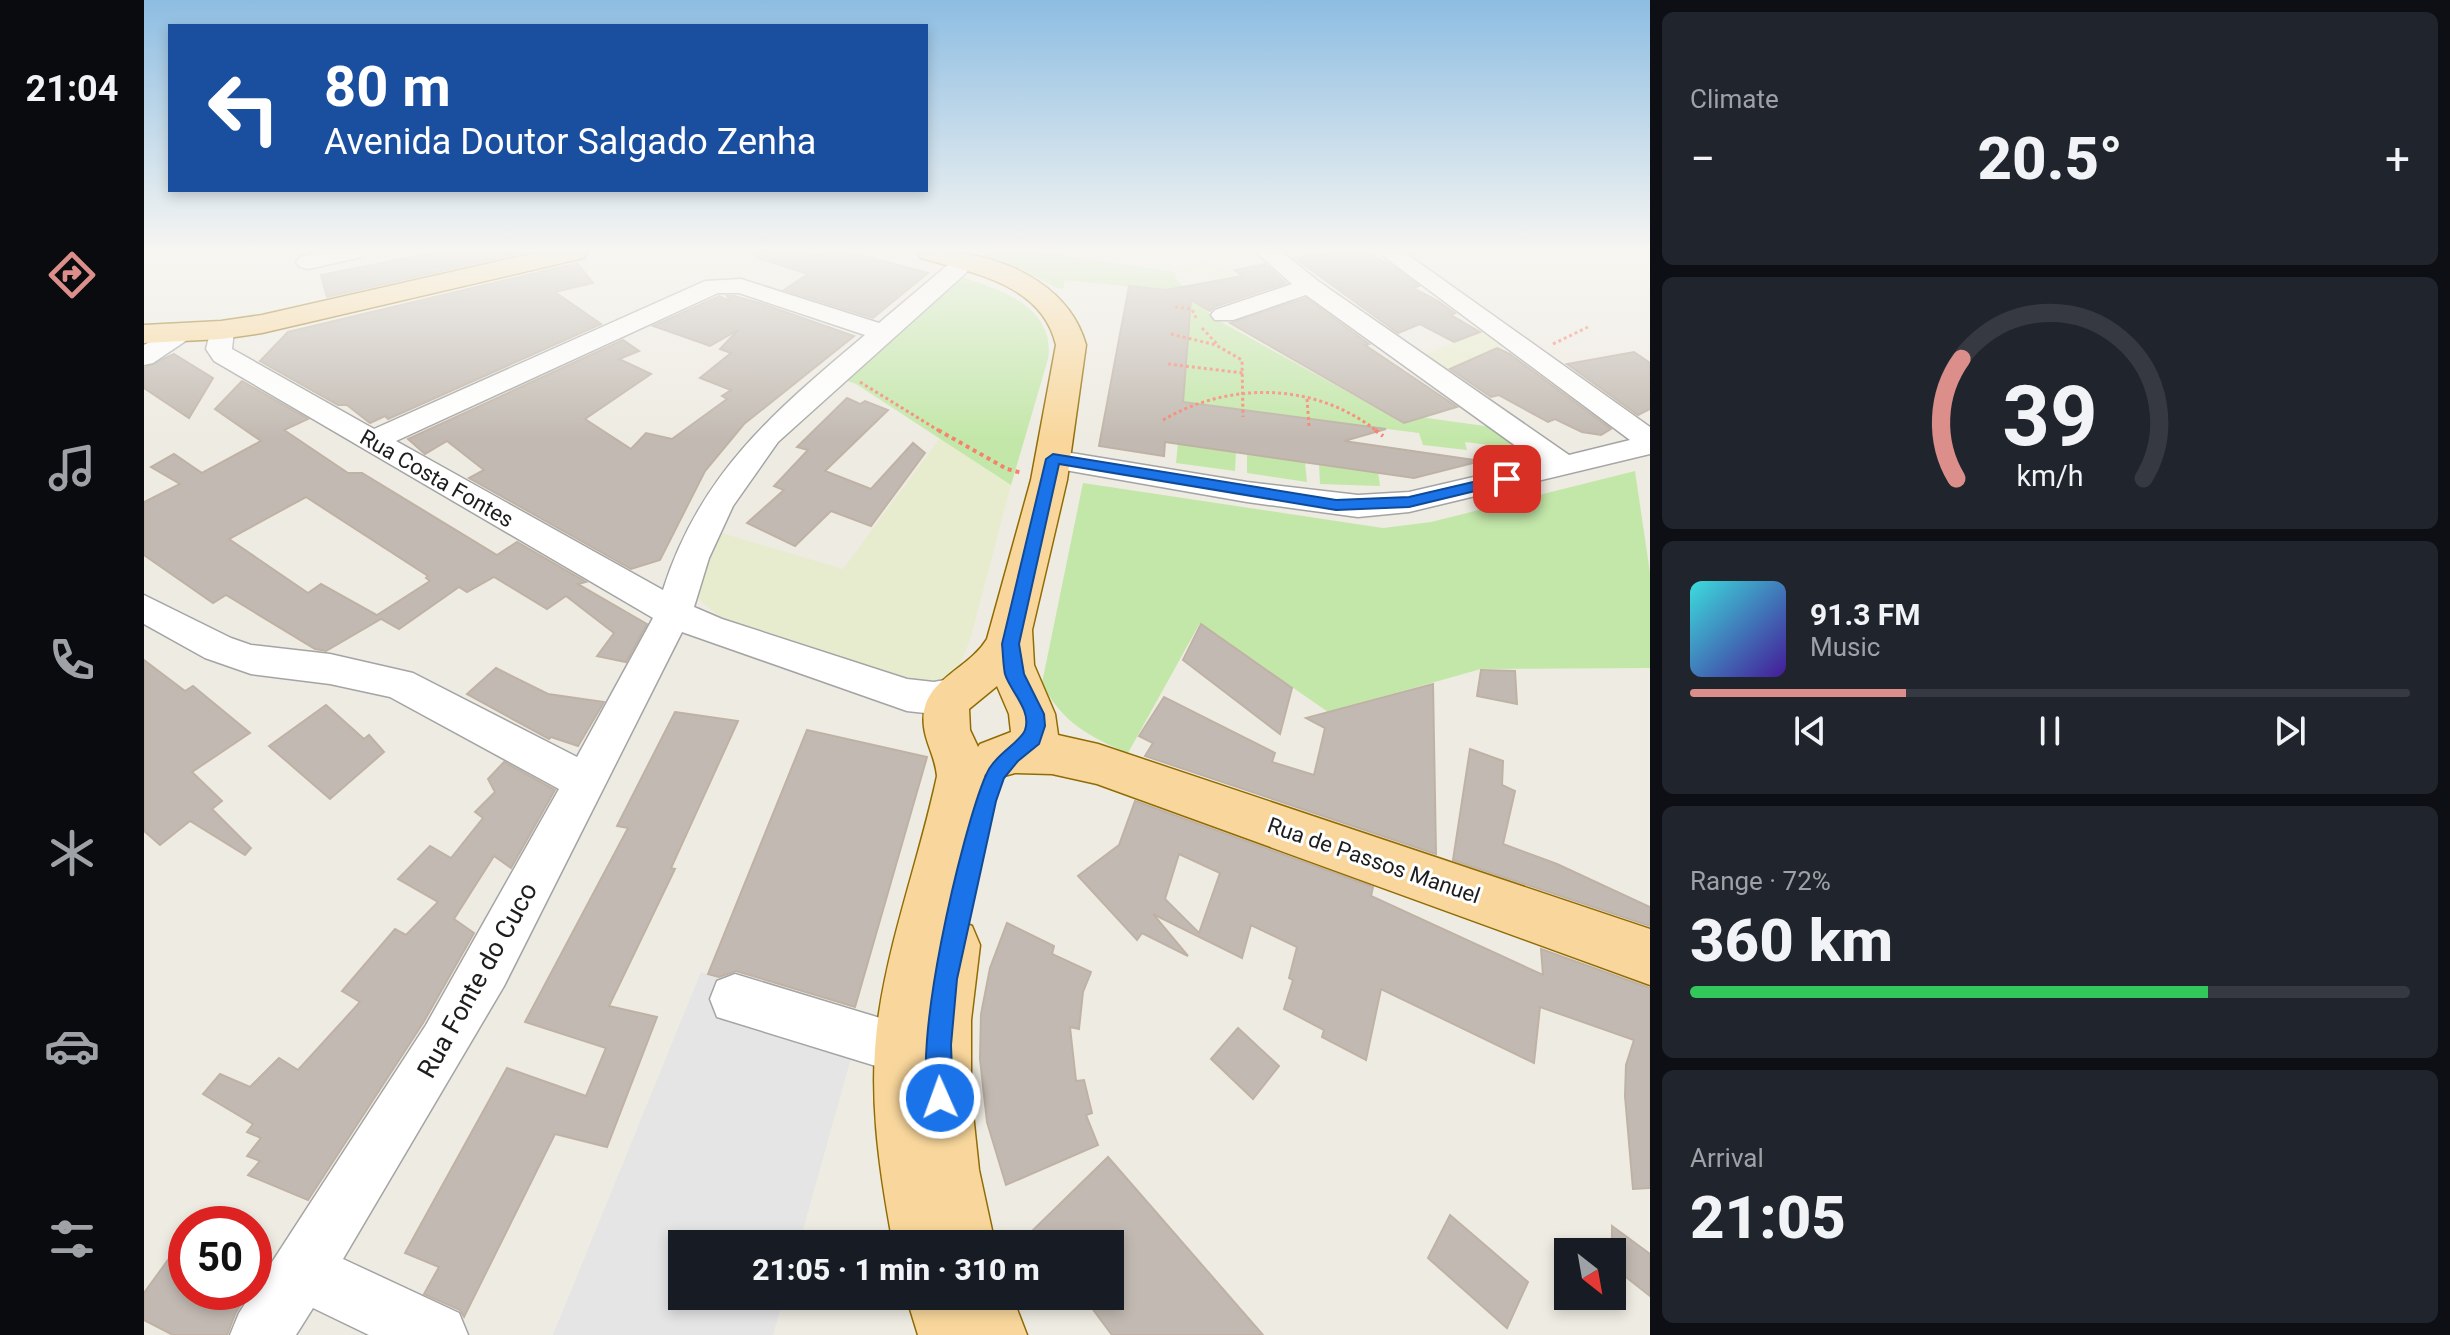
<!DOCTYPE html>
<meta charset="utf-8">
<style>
body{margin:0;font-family:Roboto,sans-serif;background:#20242c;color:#f1f3f6;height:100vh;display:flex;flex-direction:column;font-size:30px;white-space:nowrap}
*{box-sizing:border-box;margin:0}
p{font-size:26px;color:#9ea1a6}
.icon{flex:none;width:44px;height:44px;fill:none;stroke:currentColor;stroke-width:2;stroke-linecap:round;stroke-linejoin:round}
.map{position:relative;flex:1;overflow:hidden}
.side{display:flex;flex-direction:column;gap:12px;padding:12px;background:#0d0f14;width:800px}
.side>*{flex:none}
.hud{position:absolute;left:24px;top:24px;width:760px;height:168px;border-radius:0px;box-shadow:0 4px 12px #0003;background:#1a4fa0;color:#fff;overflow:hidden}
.needle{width:52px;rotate:149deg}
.fabs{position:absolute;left:1410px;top:1238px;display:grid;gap:16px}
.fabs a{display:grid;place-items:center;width:72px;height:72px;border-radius:0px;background:#171b24;box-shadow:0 4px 12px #0003;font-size:40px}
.speed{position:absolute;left:24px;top:1206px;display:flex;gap:16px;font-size:40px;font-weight:700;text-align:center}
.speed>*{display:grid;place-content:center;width:104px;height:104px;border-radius:50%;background:#171b24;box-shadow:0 4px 12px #0003;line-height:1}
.speed .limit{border:12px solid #d22;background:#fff;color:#111}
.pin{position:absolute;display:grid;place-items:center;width:68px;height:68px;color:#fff;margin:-34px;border-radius:16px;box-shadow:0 4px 12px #0006}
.me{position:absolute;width:88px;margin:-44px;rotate:358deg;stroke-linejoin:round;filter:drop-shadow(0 0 6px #0008)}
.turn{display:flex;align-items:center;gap:28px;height:168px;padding:0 24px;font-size:36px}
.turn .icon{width:104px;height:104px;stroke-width:2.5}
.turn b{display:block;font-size:56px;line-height:68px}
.big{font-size:60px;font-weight:800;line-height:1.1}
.side .widget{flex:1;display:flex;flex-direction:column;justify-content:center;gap:12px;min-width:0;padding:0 28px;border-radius:12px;background:#20242c}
.side .dial{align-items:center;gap:0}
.dial svg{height:208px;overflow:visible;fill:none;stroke:#363941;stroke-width:7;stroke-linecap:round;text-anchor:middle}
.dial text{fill:#f1f3f6;stroke:none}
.song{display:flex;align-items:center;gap:24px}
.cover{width:96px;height:96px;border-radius:12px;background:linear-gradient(135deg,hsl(180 70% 55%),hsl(260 70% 35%))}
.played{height:8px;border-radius:4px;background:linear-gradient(90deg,#dc8e8a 30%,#363941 30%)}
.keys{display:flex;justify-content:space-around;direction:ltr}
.heat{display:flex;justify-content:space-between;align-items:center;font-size:44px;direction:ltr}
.charge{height:12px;border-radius:6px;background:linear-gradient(90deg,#34c759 72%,#363941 0)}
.trip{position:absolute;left:524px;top:1230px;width:456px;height:80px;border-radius:0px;background:#171b24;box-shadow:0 4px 12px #0003;font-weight:800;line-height:80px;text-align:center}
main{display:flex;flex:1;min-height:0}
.tabs{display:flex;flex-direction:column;width:144px;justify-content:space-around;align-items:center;background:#090b0e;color:#9ea1a6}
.tabs .icon{width:56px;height:56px}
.tabs .active{color:#dc8e8a}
.tabs b{font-size:36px;color:#f1f3f6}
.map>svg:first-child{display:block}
.farmland{fill:#e8ecce}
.grass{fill:#c3e7a9}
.parking{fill:#e5e5e5}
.building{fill:#c2bab2;stroke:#bfb2a5;stroke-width:2;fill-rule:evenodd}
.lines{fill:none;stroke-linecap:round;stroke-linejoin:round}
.minor-casing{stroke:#a4a4a4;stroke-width:3}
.major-casing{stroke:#916c04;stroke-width:3}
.path-far1{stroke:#f5836c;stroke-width:3;stroke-dasharray:3 3;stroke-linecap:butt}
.path{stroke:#f5836c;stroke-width:4;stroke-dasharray:4 4;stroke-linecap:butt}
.minor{fill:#fff;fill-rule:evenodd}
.major{fill:#f9d79c;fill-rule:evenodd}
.route{fill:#1a73e8;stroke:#114b97;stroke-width:2}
.labels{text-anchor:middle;stroke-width:6;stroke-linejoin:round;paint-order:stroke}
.street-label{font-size:22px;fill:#1d1d1d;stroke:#fff}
.near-street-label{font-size:26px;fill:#1d1d1d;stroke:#fff}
</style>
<main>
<nav class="tabs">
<b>21:04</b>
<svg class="icon active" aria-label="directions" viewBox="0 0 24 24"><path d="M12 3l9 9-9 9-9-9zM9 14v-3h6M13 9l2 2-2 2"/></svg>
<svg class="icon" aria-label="music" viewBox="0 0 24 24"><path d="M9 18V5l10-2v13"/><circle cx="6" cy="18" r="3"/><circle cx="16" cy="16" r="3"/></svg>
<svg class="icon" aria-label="phone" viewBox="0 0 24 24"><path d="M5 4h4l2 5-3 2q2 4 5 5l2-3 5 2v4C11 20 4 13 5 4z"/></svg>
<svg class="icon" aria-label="climate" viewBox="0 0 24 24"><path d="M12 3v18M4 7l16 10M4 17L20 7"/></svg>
<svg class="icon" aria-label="car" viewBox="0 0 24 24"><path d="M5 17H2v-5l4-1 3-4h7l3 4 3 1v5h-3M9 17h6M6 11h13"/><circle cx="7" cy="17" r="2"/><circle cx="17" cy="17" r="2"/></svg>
<svg class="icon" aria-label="filters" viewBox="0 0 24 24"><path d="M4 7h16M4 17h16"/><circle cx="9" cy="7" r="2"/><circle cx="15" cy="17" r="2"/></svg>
</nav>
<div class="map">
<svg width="1506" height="1335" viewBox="0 0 1506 1335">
<rect width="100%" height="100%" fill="#eeebe2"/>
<g class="farmland">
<path d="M1080 252H1110L1077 264 1119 296 1100 302 1057 270 1046 273 1032 271Z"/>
<path d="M1341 330 1362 346 1295 374 1274 357Z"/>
<path d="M796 438 867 485 826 640 816 664 805 676 792 683 776 684 607 632 577 618 557 601 552 591 571 531 699 569Z"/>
</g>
<g class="grass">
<path d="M843 252H897L1031 272 1032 279 1070 318 1240 412 1355 428 1384 450 1352 457 1344 445 1321 442 1323 450 1279 445 1275 433 1037 403 1030 291 921 280 919 289 913 288 877 269 844 260 840 255Z"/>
<path d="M817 277C857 289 912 308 904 359L867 485 712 384 698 379Z"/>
<path d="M1034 443 1092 451 1091 471 1032 463Z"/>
<path d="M1103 453 1161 462 1163 482 1103 473Z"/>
<path d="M1175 464 1234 472 1236 486 1176 484Z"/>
<path d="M1491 471 1506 573V668L1337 669 1184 712 1056 623 984 753C947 738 916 721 898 683L939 483 1239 528 1287 522Z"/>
</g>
<path class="parking" d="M557 972 582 979 654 1032 651 1043 707 1058 655 1244H538V1296H640L629 1335H409Z"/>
<g class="building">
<path d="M293 252H380L183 297 177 275Z"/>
<path d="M612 252H666L677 255 681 252H705L784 273 729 318 640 290 664 274 611 257Z"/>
<path d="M1187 252H1221L1247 265 1275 286 1269 288 1294 301 1311 313 1307 315 1336 332 1310 342 1276 324 1254 333 1151 258Z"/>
<path d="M433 263 449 283 411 292 457 324 244 419 241 416 226 423 203 405H194L116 361 144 332Z"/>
<path d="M1121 264 1142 283 1070 307 1066 311 1047 300 1039 402 1242 429 1200 441 1337 461 1270 478 1021 442 1020 456 955 446 985 286 1022 290 1098 276 1091 270Z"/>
<path d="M575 296 586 301 583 296H590L619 304 710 336 600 424 561 471 516 560 487 569 325 478 340 470 303 441 281 454 264 439 479 340 495 351 475 359 507 374 441 419 487 449 502 433 528 439 583 399 578 396 587 390 556 378 587 353 576 349 594 330 566 346 509 326Z"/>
<path d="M1162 298 1225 344 1221 345 1313 407 1260 423 1086 323Z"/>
<path d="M1353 348 1366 354 1467 429 1457 435 1438 432 1411 419 1404 422 1355 395 1347 397 1306 369Z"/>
<path d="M1490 352 1506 363V409L1494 415 1423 364Z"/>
<path d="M30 354 69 378 45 418 0 388V368Z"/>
<path d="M98 381 164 419 140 430 204 473H218L353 555 373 542 442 582 434 584 503 624 482 662 453 656 470 633 422 596 403 609 350 577 323 592 315 587 255 629 237 619 182 651 171 649 82 595 69 603 0 555V502L36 484 7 467 30 454 58 473 117 441 71 409ZM162 497 284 576 282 578 286 581 233 615 177 584 164 593 85 539Z"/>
<path d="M703 398 716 404 721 401 744 410 681 471 727 489 769 443 781 453 727 526 687 511 651 546 603 523 640 490 630 486 664 450 653 447Z"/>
<path d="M1057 624 1148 688 1136 734 1039 660Z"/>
<path d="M0 660 41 691 49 686 106 733 48 772 78 801 68 809 107 848 101 855 46 821 16 845 0 831Z"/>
<path d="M352 668 404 694 460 702 434 746 407 737 405 739 323 694Z"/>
<path d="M1337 670 1371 671 1373 704 1333 696Z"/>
<path d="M1289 684 1292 854 1001 756 1009 743 995 736 1020 697 1131 753 1128 762 1170 775 1181 728 1162 718Z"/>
<path d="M182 705 220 739 225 735 240 752 186 799 125 746Z"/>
<path d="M531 712 594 721 527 868 531 869 465 1006 513 1017 463 1147 411 1134 320 1317 316 1310 280 1294 295 1267 261 1253 363 1068 442 1096 462 1048 381 1022 484 828 473 826Z"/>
<path d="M663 730 783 757 711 1007 592 971 575 977 564 974Z"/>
<path d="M1326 749 1359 761 1358 785 1371 791 1359 844 1413 864 1506 907V926L1309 860Z"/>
<path d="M360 762 411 790 367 868 350 856 310 919 330 933 279 1023 164 1200 104 1175 116 1161 103 1156 117 1138 103 1132 109 1124 59 1094 76 1074 106 1087 135 1058 154 1070 216 1002 198 991 251 929 262 935 294 902 254 879 286 846 307 858 339 818 331 812 351 792 344 779Z"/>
<path d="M991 801 1229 887 1227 896 1399 975 1397 949 1506 988V1188L1489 1189 1481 1096 1482 1065 1490 1040 1396 1007 1390 1063 1237 989 1222 1060 1178 1037 1180 1030 1140 1009 1149 980 1145 978 1153 947 1107 925 1098 958 1009 914 1044 956 998 933 993 940 934 876 975 845ZM1035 854 1076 873 1055 933 1021 899Z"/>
<path d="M863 923 910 946 908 954 947 972 939 992 935 1029 926 1027 932 1081 940 1080 948 1113 942 1115 954 1145 862 1185 843 1122 836 1059 837 1014 846 968Z"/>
<path d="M1094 1028 1135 1066 1109 1099 1067 1059Z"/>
<path d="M964 1157 1119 1335H968L939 1296H966V1244H899L889 1230Z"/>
<path d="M1306 1215 1384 1282 1363 1328 1284 1258Z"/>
<path d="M1468 1226 1506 1254V1296L1468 1266Z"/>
<path d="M42 1235V1292H105L92 1312 83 1335H29L0 1320V1293Z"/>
</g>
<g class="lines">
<defs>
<g id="minor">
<path d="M177 252H221L218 257 164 269 156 267 152 262 156 257Z"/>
<path d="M1112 252H1138L1174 281 1425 455 1486 440 1234 252H1260L1506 427V454L1265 512 1214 517 1103 502 898 466 894 459 898 452 909 450 1103 482 1214 495 1265 492 1394 462 1162 295 1089 320H1071L1067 315 1071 310 1148 284Z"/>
<path d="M814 261 822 263 826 268 822 273 634 442 589 506 565 558 550 607 578 619 763 679 790 682 816 677 830 681 835 692 830 703 790 714 763 711 538 632 360 986 199 1259 315 1313 324 1335H225L169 1308 152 1335H86L95 1313 282 1025 415 789 246 697 186 684 107 674 61 658 0 624V595L87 638 107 645 186 654 269 673 433 757 509 618 70 361 62 349 68 325H86L90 330 88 349 230 429 561 281 597 279 735 323 806 263ZM574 293H595L721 335C631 411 556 473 519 590L252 441Z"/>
<path d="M37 325 46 328 50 333 46 338 9 363 0 365V345Z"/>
<path d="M591 974 779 1031 787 1049 779 1067 761 1075 573 1017 566 999 573 981Z"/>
</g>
<g id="major">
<path d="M395 252H444L440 258 431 260 118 333 77 339 0 343V325L77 321 118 315Z"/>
<path d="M773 252C787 252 803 250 817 253 871 261 927 290 942 345L923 480 888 630 890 665 911 714 914 735 954 744 1506 929V985L953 784 908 774 871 773 853 778 841 774 811 919 828 926 836 945 827 1020V1095L835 1170 851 1244H749C735 1169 723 1090 735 1013 747 933 776 856 793 776 791 756 782 744 780 727 774 680 823 672 843 639L887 480 912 345C898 284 829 273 777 258ZM853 686 865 714 867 732 836 744 834 747 826 730 825 709Z"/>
<path d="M762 1296H868L883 1335H774Z"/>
</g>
</defs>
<use href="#minor" class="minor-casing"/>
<use href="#major" class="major-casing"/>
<g class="path-far1">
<path d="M1031 307 1048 309 1053 320"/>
<path d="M1058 328 1073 344"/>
<path d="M1027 334 1072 345 1098 360 1099 417"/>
<path d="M1409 344 1444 327"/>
<path d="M1024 364 1099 373"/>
<path d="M716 382 797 432"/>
<path d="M1163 399 1165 426"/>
<path d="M1019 420C1086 381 1172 382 1234 432"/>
</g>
<g class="path">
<path d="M794 430 863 469 878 473"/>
<path d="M1231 430 1239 436"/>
</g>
<use href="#minor" class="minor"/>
<use href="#major" class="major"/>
</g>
<linearGradient id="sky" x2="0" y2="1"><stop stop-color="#8dbde2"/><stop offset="0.57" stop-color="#f7f6f2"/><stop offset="1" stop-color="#f7f6f2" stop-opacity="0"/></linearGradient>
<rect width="1506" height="439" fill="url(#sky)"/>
<path class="route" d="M909 454 1192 500 1265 497 1363 474 1370 479 1368 482 1265 507 1192 510 915 464 875 644 880 674 900 714 901 726 895 744 874 761 860 778 852 801 813 979 807 1045 809 1098 805 1107 796 1111 787 1107C765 1054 818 830 842 775 849 756 877 742 881 730 888 710 866 691 861 674 859 664 859 653 858 644L902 459Z"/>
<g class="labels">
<g class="street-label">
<text transform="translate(293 478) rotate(30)" y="8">Rua Costa Fontes</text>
<text transform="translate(1230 860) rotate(19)" y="8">Rua de Passos Manuel</text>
</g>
<g class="near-street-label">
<text transform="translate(333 980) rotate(-61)" y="9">Rua Fonte do Cuco</text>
</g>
</g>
</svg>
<div class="fabs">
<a><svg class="needle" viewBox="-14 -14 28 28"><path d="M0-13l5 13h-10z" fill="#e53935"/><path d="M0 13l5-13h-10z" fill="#9ea1a6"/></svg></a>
</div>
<div class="speed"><div class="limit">50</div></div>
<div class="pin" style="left:1363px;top:479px;background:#d93025"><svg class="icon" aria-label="arrive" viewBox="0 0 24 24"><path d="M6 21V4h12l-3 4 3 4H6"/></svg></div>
<svg class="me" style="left:796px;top:1098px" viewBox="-20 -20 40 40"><circle r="17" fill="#1a73e8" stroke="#fff" stroke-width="3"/><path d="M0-11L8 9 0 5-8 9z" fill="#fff"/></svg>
<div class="trip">21:05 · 1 min · 310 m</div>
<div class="hud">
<div class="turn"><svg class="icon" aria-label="left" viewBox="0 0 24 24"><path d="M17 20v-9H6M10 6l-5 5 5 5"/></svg><div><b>80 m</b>Avenida Doutor Salgado Zenha</div></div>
</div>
</div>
<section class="side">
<div class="widget"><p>Climate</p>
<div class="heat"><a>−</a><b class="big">20.5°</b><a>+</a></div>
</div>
<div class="widget dial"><svg viewBox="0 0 100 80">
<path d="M14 69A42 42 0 1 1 86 69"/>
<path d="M14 69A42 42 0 0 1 16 23" stroke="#dc8e8a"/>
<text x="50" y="56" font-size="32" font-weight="700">39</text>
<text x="50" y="72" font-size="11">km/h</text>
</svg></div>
<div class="widget">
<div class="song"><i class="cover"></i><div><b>91.3 FM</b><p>Music</p></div></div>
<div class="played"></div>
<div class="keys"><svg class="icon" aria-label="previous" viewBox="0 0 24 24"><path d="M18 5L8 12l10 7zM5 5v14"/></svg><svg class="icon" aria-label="pause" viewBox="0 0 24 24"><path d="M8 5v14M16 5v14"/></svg><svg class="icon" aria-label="next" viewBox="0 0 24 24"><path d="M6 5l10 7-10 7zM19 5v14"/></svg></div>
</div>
<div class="widget"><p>Range · 72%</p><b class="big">360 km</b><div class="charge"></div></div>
<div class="widget"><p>Arrival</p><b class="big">21:05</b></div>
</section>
</main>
